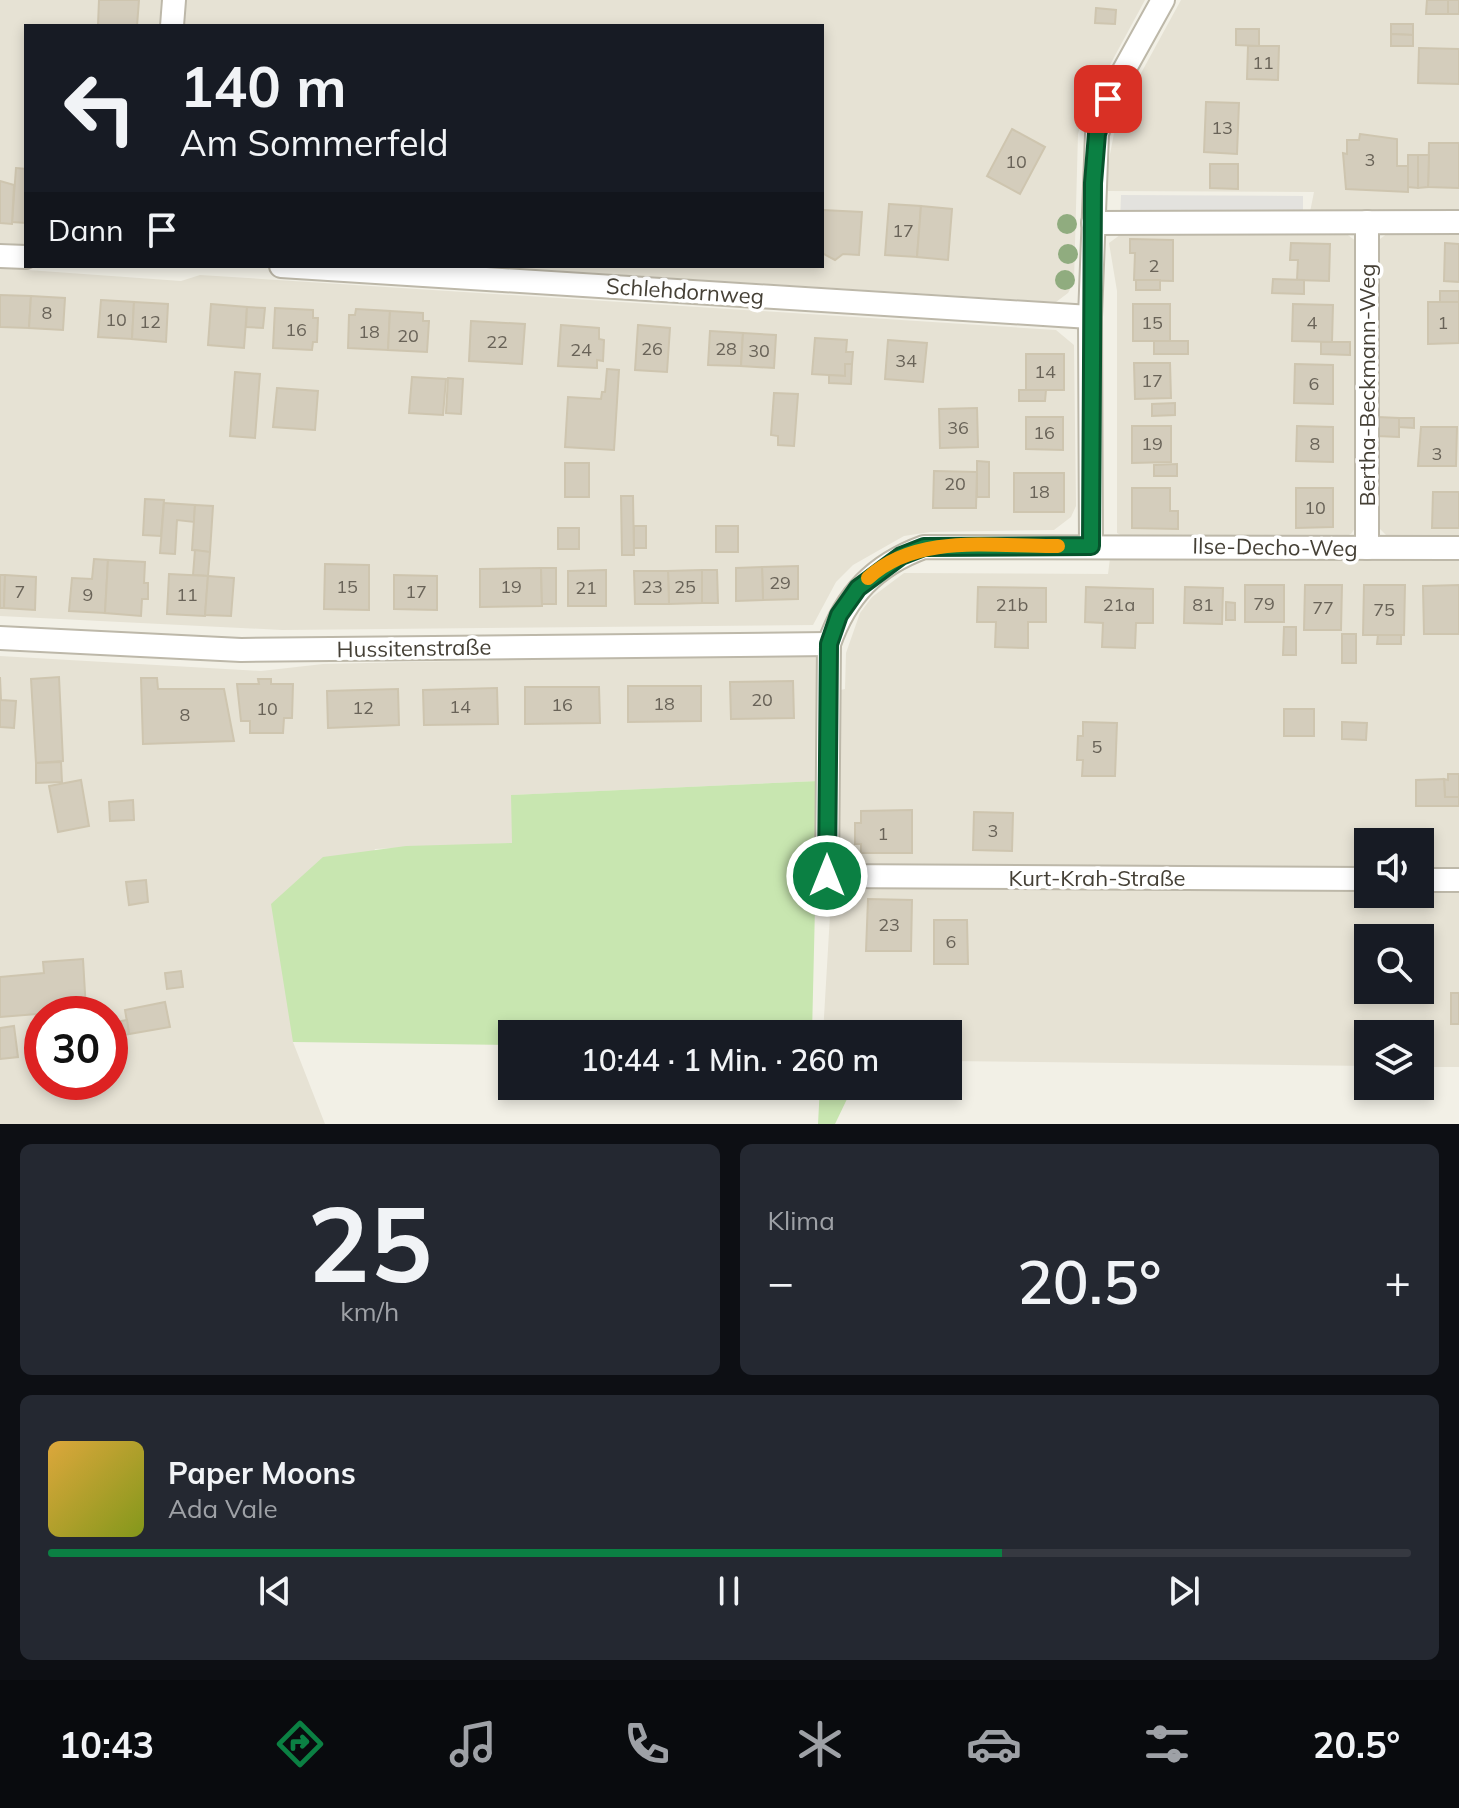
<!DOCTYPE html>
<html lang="de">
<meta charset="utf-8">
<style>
body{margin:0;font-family:Mulish,sans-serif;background:#242831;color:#f1f3f6;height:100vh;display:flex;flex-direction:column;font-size:30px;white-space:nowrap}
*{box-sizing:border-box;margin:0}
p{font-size:26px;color:#9ea1a6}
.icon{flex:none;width:44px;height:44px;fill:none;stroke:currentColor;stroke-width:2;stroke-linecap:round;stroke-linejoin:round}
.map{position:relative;height:1124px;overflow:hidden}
.sheet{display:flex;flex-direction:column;gap:20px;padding:20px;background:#0d0f14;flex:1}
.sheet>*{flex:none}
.hud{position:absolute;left:24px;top:24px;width:800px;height:244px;border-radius:0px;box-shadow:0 4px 12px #0003;background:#171b24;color:#f1f3f6;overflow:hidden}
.fabs{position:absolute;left:1354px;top:828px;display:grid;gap:16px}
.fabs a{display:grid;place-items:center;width:80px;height:80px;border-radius:0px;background:#171b24;box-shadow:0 4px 12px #0003;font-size:40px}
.speed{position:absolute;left:24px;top:996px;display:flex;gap:16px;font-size:40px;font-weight:700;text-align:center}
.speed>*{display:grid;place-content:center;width:104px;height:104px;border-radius:50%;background:#171b24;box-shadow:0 4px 12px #0003;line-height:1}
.speed .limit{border:12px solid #d22;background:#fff;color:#111}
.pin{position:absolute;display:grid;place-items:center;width:68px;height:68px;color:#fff;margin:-34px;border-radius:16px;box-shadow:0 4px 12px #0006}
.me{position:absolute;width:88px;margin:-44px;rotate:0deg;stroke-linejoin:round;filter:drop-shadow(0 0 6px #0008)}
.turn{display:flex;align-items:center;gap:28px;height:168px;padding:0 24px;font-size:36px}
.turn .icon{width:104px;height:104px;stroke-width:2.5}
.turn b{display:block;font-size:56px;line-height:68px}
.then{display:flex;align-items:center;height:76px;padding:0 24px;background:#0003;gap:16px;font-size:30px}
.big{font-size:60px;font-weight:600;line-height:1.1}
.sheet .tile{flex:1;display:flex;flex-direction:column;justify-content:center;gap:12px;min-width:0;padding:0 28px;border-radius:12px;background:#242831}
.sheet .dial{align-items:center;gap:0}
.dial b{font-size:104px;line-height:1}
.song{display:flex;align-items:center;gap:24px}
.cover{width:96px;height:96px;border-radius:12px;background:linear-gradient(135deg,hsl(40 70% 55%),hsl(70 70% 35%))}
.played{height:8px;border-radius:4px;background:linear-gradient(90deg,#0b8043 70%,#363941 70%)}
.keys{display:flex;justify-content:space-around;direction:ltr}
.heat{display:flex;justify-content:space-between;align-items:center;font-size:44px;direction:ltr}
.sheet .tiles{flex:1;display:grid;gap:20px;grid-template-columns:1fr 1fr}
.tile:last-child{grid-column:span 2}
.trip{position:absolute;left:498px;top:1020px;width:464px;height:80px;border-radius:0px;background:#171b24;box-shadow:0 4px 12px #0003;font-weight:600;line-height:80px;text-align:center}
.tabs{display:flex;height:128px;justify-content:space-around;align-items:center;background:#090b0e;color:#9ea1a6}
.tabs .icon{width:56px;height:56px}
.tabs .on{color:#0b8043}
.tabs b{font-size:36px;color:#f1f3f6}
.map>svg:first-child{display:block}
.residential{fill:#e6e2d4;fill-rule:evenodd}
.green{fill:#c8e6b0}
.parking{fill:#e3e2de}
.building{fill:#d4cdbc;stroke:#cec5af;stroke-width:2}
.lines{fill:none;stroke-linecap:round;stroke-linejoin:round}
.minor-casing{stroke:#bdb8a9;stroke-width:26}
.minor{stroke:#fff;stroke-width:22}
.tree{fill:#90ac7f}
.route-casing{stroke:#07532c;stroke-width:20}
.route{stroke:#0b8043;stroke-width:14}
.slow{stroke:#f59e0b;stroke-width:14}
.labels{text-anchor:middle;stroke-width:7;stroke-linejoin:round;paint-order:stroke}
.number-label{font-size:18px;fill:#696358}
.street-label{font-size:22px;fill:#454036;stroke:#fff}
</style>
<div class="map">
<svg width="1459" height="1124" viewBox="0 0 1459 1124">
<rect width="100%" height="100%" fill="#f2f0e6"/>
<g class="residential">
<path d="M0 0H161L159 26H26V245L0 243Z"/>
<path d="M186 0H1145L1085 111 1078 134 1074 282 1068 293 1056 302 483 266H822V26H185Z"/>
<path d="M1181 0H1459V212H1310L1314 192 1108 191V165L1117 117Z"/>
<path d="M1459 231V540L1390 539 1375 524 1376 242 1388 233Z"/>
<path d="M1124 232H1344L1357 242V525L1351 534 1340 539 1126 538 1117 533V291L1109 243Z"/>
<path d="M0 268 181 281 200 275 1056 330 1074 345 1076 506 1071 517 1054 530 930 532 904 536 853 565 836 582 813 625 282 630 0 616Z"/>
<path d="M1110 558H1459V1067H1420V1034H1368V1066L948 1061V1034H823L833 864 835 691 845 689 846 653 860 613 872 597 904 573 1108 574ZM1368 842H1420V894H1368ZM1368 938H1420V990H1368Z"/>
<path d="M819 653 818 781 512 795 513 843 375 849 293 1042 325 1124H0V656L261 671 323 664ZM42 1014H110V1082H42Z"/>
</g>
<g class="green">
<path d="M818 781 812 1034H512V1045L293 1042 271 904 323 857 406 846 512 843 511 795Z"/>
<path d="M820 1086H861L847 1099 835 1124H818Z"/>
</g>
<path class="parking" d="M1121 195 1303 196V223H1120Z"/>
<g class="building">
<path d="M99 0H139L137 26 98 25Z"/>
<path d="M1427 0H1448V14H1426Z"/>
<rect x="1448" y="0" width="11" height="14"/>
<path d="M1096 8 1116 10 1115 24 1095 23Z"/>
<path d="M1391 24H1413V35L1391 34Z"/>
<path d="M1236 29H1259V46L1236 45Z"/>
<path d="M1391 34 1413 35V46H1391Z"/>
<path d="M1248 46H1279L1278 80 1247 79Z"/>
<path d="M1419 48 1459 49V84L1418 83Z"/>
<path d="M1206 102 1239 103 1237 154 1204 152Z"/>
<path d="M1012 129 1045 147 1020 194 987 176Z"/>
<path d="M1360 134 1397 139V166H1408V192L1346 189 1343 153 1347 154V140H1359Z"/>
<path d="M1429 143H1459V188L1428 187Z"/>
<path d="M1408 155H1418V188L1408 187Z"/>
<path d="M1418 155H1429L1428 187 1418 188Z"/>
<path d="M1210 164H1238V189L1210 188Z"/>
<path d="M16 168 26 169V223L12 222Z"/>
<path d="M0 181 14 185 12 224 0 223Z"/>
<path d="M889 204 921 206 917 257 885 255Z"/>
<path d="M921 206 952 209 948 260 917 257Z"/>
<path d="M822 210 862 212 859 255 843 254 835 260 822 253Z"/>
<path d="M1130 239 1173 240V281L1134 280 1135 253H1130Z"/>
<path d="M1291 243 1330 244 1329 281 1297 280 1298 260H1290Z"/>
<path d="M1445 243 1459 244V282L1444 281Z"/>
<path d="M1273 279 1304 280V294L1272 293Z"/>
<rect x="1136" y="280" width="24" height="10"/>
<rect x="1440" y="291" width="19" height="11"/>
<path d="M0 295 31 296 29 328 0 327Z"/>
<path d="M31 296 65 298 63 330 29 328Z"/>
<path d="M101 300 134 302 132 339 98 337Z"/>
<path d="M134 302 168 304 166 342 132 339Z"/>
<path d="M1428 302H1459V343L1428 344Z"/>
<path d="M211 304 247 307 244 348 208 345Z"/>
<rect x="1133" y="304" width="37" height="37"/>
<path d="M1293 304 1333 305 1332 342 1292 341Z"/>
<path d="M247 307 265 308 263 328 246 327Z"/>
<path d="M275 308 313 310V318H318L317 342H313L312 350 273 348Z"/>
<path d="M356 309 390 311 388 350 348 348 349 315H355Z"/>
<path d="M390 311 423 313V321H429L427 352 388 350Z"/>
<path d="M471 321 525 324 522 364 469 361Z"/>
<path d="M561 325 599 328V339L604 340 603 361 597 360V368L558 366Z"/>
<path d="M638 325 670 328 667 372 635 370Z"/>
<path d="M710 331 743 333 741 366 708 365Z"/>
<path d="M743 333 776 335 774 368 741 366Z"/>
<path d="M815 338 847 340 846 352H853L852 364H845V376L812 374Z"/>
<path d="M888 340 927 343 923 382 885 379Z"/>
<rect x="1154" y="341" width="34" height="13"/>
<path d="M1321 342H1350V355L1321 354Z"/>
<rect x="1026" y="354" width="38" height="36"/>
<path d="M1134 363H1170L1171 398 1135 399Z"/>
<path d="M845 364H852L851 384 829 383V375L845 376Z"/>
<path d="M1295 364 1333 365V404L1294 403Z"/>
<path d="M607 369 619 370 614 450 565 447 568 397 601 399 602 392H605Z"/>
<path d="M235 372 260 374 255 438 230 436Z"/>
<path d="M412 377 446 379 443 415 409 413Z"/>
<path d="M448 378 463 379 461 414 446 413Z"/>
<path d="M277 388 318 391 315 430 273 427Z"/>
<path d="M1019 390H1046L1045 401H1019Z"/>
<path d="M774 393 798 394 794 446 778 445V436L771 435Z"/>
<path d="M1175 403V415L1152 416V404Z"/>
<path d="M977 408 978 447 940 448 939 409Z"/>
<path d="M1026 417H1063V450L1026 449Z"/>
<path d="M1377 417 1399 418V437L1377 436Z"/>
<path d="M1399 418H1414V428L1399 427Z"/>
<path d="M1132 426H1171V462L1132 463Z"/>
<path d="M1297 426 1333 427V462L1296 461Z"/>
<path d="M1421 427H1457L1456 466H1418Z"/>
<path d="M977 461 989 462V497H977Z"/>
<rect x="565" y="463" width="24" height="34"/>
<path d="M1177 464V476H1154V465Z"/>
<path d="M934 471 977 472 976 508H933Z"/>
<rect x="1014" y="473" width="50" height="39"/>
<path d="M1132 488H1170V511H1178V529L1132 528Z"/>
<path d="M1296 488H1333V527L1296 528Z"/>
<path d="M1433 492H1459V528H1432Z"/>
<path d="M621 496H633L634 555H622Z"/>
<path d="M145 499 164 500 161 536 143 535Z"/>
<path d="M164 503 195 505 194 522 177 520 175 554 160 553Z"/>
<path d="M195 505 213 506 210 552 192 550Z"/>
<rect x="634" y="526" width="12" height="22"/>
<rect x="716" y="526" width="22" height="26"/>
<rect x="558" y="528" width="21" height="21"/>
<path d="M195 550 210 552 208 576 193 575Z"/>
<path d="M94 559 108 560 105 613 69 611 72 578 92 579Z"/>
<path d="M108 560 145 562 144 583H148V599H142L141 616 105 613Z"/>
<path d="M325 564 369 565V610L324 609Z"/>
<path d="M798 566V599L763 600 762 567Z"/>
<path d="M762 567 763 600 736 601V568Z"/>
<path d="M541 568 542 606 480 607V569Z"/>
<path d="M541 568H556V604H542Z"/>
<path d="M606 570V606H568V571Z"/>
<path d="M702 570H717L718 603H702Z"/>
<path d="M702 570V603L669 604 668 571Z"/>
<path d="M634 571H668L669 604H635Z"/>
<path d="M169 574 208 576 205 616 167 614Z"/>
<path d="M0 575H5L4 608H0Z"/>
<path d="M5 575 36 577 35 610 4 608Z"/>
<path d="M394 575 437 576V610L394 609Z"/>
<path d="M208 576 234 578 231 616 205 615Z"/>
<rect x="1245" y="585" width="39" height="37"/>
<path d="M1305 585H1342L1341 630H1304Z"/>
<path d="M1364 585H1405L1404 635H1363Z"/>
<path d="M1459 585V634H1424L1423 586Z"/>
<path d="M978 587 1046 588V622H1028V648L995 647 996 622H977Z"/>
<path d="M1086 587 1153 589V623H1136L1135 648 1102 647 1103 623 1085 622Z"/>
<path d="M1185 587 1223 588 1222 624 1184 623Z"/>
<path d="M1226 602 1235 603V620H1226Z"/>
<path d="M1284 627H1296V655H1283Z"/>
<rect x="1342" y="634" width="14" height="29"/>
<path d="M1378 635H1401V644H1377Z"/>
<path d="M0 677 1 700 16 701 14 728 0 727Z"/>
<path d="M59 677 63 761 36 763 31 679Z"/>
<path d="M141 678H157L158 689H224L234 741 143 744Z"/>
<path d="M258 679H271V684H293L292 718H284L283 733H250V721H241L237 684H259Z"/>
<path d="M793 681 794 718 731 719 730 682Z"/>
<path d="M628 686H701V721L628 722Z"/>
<path d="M525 687H599L600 723 525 724Z"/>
<path d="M497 688 498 724 424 725 423 690Z"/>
<path d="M398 689 399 725 328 728 327 691Z"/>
<rect x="1284" y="709" width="30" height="27"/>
<path d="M1083 722 1117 723 1115 776H1082L1083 760H1077L1078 736H1083Z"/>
<path d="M1342 722 1367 723 1366 740 1342 739Z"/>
<path d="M61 762 62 782 36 783V763Z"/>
<path d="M1448 774H1459V797H1445L1444 779 1448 780Z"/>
<path d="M1444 779 1445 797H1459V806H1416V780Z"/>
<path d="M81 780 89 826 58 832 49 786Z"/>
<path d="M133 800 134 820 110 821 109 802Z"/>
<path d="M912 810V853H861V844H855V823H861V811Z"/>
<path d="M974 812 1013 813 1012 851 973 850Z"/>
<path d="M146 880 148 902 129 905 126 882Z"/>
<path d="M868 899 912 900 911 951H866Z"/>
<path d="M934 920H967L968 964H934Z"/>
<path d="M83 959 86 1010 0 1017V977L44 973 43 962Z"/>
<path d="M181 971 183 987 167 989 165 973Z"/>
<rect x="1451" y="993" width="8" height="31"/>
<path d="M165 1002 170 1027 129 1034 125 1010Z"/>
<path d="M127 1020 129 1034 110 1038V1023Z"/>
<path d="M14 1026 18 1057 0 1059V1028Z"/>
</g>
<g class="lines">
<defs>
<g id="minor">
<path d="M172 26 174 0"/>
<path d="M1093 223 1459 222"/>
<path d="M0 256 26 257"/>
<path d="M281 266 1090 317"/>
<path d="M1091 546 1090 317 1097 134 1108 99 1163 0"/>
<path d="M1367 548V222"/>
<path d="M0 638 241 650 829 644"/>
<path d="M1368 879 827 876 829 644C846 595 875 565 924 547L1459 548"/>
<path d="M1420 880H1459"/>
</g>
</defs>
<use href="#minor" class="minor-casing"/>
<use href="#minor" class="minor"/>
</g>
<g class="tree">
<circle cx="1067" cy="224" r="10"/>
<circle cx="1068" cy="254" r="10"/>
<circle cx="1065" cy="280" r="10"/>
</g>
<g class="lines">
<defs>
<path id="route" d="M827 876 829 644 839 615 858 588 901 556 924 547 1091 546 1093 183 1097 134 1108 99"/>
</defs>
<use href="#route" class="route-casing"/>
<use href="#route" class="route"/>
<path class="slow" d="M868 578C918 532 995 547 1058 546"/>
</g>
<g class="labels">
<g class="number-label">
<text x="1263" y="69">11</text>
<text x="1222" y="134">13</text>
<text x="1370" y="166">3</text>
<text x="1016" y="168">10</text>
<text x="903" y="237">17</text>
<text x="1154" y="272">2</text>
<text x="47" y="319">8</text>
<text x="116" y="326">10</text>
<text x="150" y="328">12</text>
<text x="1152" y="329">15</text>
<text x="1312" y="329">4</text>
<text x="1443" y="329">1</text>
<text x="296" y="336">16</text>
<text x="369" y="338">18</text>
<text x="408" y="342">20</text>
<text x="497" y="348">22</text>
<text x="652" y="355">26</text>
<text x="726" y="355">28</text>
<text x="581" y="356">24</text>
<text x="759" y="357">30</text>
<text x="906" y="367">34</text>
<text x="1045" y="378">14</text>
<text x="1152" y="387">17</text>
<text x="1314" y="390">6</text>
<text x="958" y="434">36</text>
<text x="1044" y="439">16</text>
<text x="1152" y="450">19</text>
<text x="1315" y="450">8</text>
<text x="1437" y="460">3</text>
<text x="955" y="490">20</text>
<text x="1039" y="498">18</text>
<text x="1315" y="514">10</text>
<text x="780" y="589">29</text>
<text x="347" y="593">15</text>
<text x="511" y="593">19</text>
<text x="652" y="593">23</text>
<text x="685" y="593">25</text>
<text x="586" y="594">21</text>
<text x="20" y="598">7</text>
<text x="416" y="598">17</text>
<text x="88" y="601">9</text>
<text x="187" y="601">11</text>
<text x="1264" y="610">79</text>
<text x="1012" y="611">21b</text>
<text x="1119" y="611">21a</text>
<text x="1203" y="611">81</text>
<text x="1323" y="614">77</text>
<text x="1384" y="616">75</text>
<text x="762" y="706">20</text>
<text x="664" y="710">18</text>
<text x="562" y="711">16</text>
<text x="460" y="713">14</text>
<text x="363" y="714">12</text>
<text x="267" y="715">10</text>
<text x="185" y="721">8</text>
<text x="1097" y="753">5</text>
<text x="993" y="837">3</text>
<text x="883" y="840">1</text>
<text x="889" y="931">23</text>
<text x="951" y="948">6</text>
</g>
<g class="street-label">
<text transform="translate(685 291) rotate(4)" y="8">Schlehdornweg</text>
<text transform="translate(1367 385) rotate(-90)" y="8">Bertha-Beckmann-Weg</text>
<text transform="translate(1275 547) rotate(1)" y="8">Ilse-Decho-Weg</text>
<text transform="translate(414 648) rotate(-1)" y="8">Hussitenstraße</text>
<text x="1097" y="886">Kurt-Krah-Straße</text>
</g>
</g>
</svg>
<div class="fabs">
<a><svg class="icon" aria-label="sound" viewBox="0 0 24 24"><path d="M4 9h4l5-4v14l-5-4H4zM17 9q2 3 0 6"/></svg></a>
<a><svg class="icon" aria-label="search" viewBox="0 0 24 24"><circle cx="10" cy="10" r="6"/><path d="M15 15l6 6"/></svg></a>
<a><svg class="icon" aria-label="layers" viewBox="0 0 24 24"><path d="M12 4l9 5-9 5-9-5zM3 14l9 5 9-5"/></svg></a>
</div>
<div class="speed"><div class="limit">30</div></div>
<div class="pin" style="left:1108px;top:99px;background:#d93025"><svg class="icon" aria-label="arrive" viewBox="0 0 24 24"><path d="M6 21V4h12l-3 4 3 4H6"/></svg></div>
<svg class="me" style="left:827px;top:876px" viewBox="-20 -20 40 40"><circle r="17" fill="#0b8043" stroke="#fff" stroke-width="3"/><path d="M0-11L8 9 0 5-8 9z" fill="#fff"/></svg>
<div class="trip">10:44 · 1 Min. · 260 m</div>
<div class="hud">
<div class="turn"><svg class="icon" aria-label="left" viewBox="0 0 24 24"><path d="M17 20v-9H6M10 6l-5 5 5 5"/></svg><div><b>140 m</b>Am Sommerfeld</div></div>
<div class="then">Dann<svg class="icon" aria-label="arrive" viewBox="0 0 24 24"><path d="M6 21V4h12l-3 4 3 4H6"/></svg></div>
</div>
</div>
<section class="sheet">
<div class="tiles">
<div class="tile dial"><b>25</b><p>km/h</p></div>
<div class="tile"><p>Klima</p>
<div class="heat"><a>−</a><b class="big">20.5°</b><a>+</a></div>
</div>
<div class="tile">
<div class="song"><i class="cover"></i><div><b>Paper Moons</b><p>Ada Vale</p></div></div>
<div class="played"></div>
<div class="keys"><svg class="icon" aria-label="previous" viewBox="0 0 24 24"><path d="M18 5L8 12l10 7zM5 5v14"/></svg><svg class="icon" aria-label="pause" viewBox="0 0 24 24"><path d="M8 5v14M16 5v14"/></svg><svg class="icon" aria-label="next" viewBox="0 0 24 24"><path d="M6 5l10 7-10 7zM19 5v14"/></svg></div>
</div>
</div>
</section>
<nav class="tabs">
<b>10:43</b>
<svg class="icon on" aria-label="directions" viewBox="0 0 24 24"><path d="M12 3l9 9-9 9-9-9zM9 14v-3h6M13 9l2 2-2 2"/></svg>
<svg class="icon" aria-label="music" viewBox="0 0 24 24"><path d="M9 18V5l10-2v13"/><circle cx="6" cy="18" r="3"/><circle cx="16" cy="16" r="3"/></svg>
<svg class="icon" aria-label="phone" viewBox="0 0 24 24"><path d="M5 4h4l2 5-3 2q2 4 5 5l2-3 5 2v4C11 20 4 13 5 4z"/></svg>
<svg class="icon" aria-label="climate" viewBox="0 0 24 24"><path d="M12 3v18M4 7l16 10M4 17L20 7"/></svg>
<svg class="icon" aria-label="car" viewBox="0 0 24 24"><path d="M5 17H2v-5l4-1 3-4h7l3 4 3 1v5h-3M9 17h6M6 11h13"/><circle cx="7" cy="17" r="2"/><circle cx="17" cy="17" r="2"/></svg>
<svg class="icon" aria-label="filters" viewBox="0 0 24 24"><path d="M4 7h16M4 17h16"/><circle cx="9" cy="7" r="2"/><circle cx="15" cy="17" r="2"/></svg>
<b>20.5°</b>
</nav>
